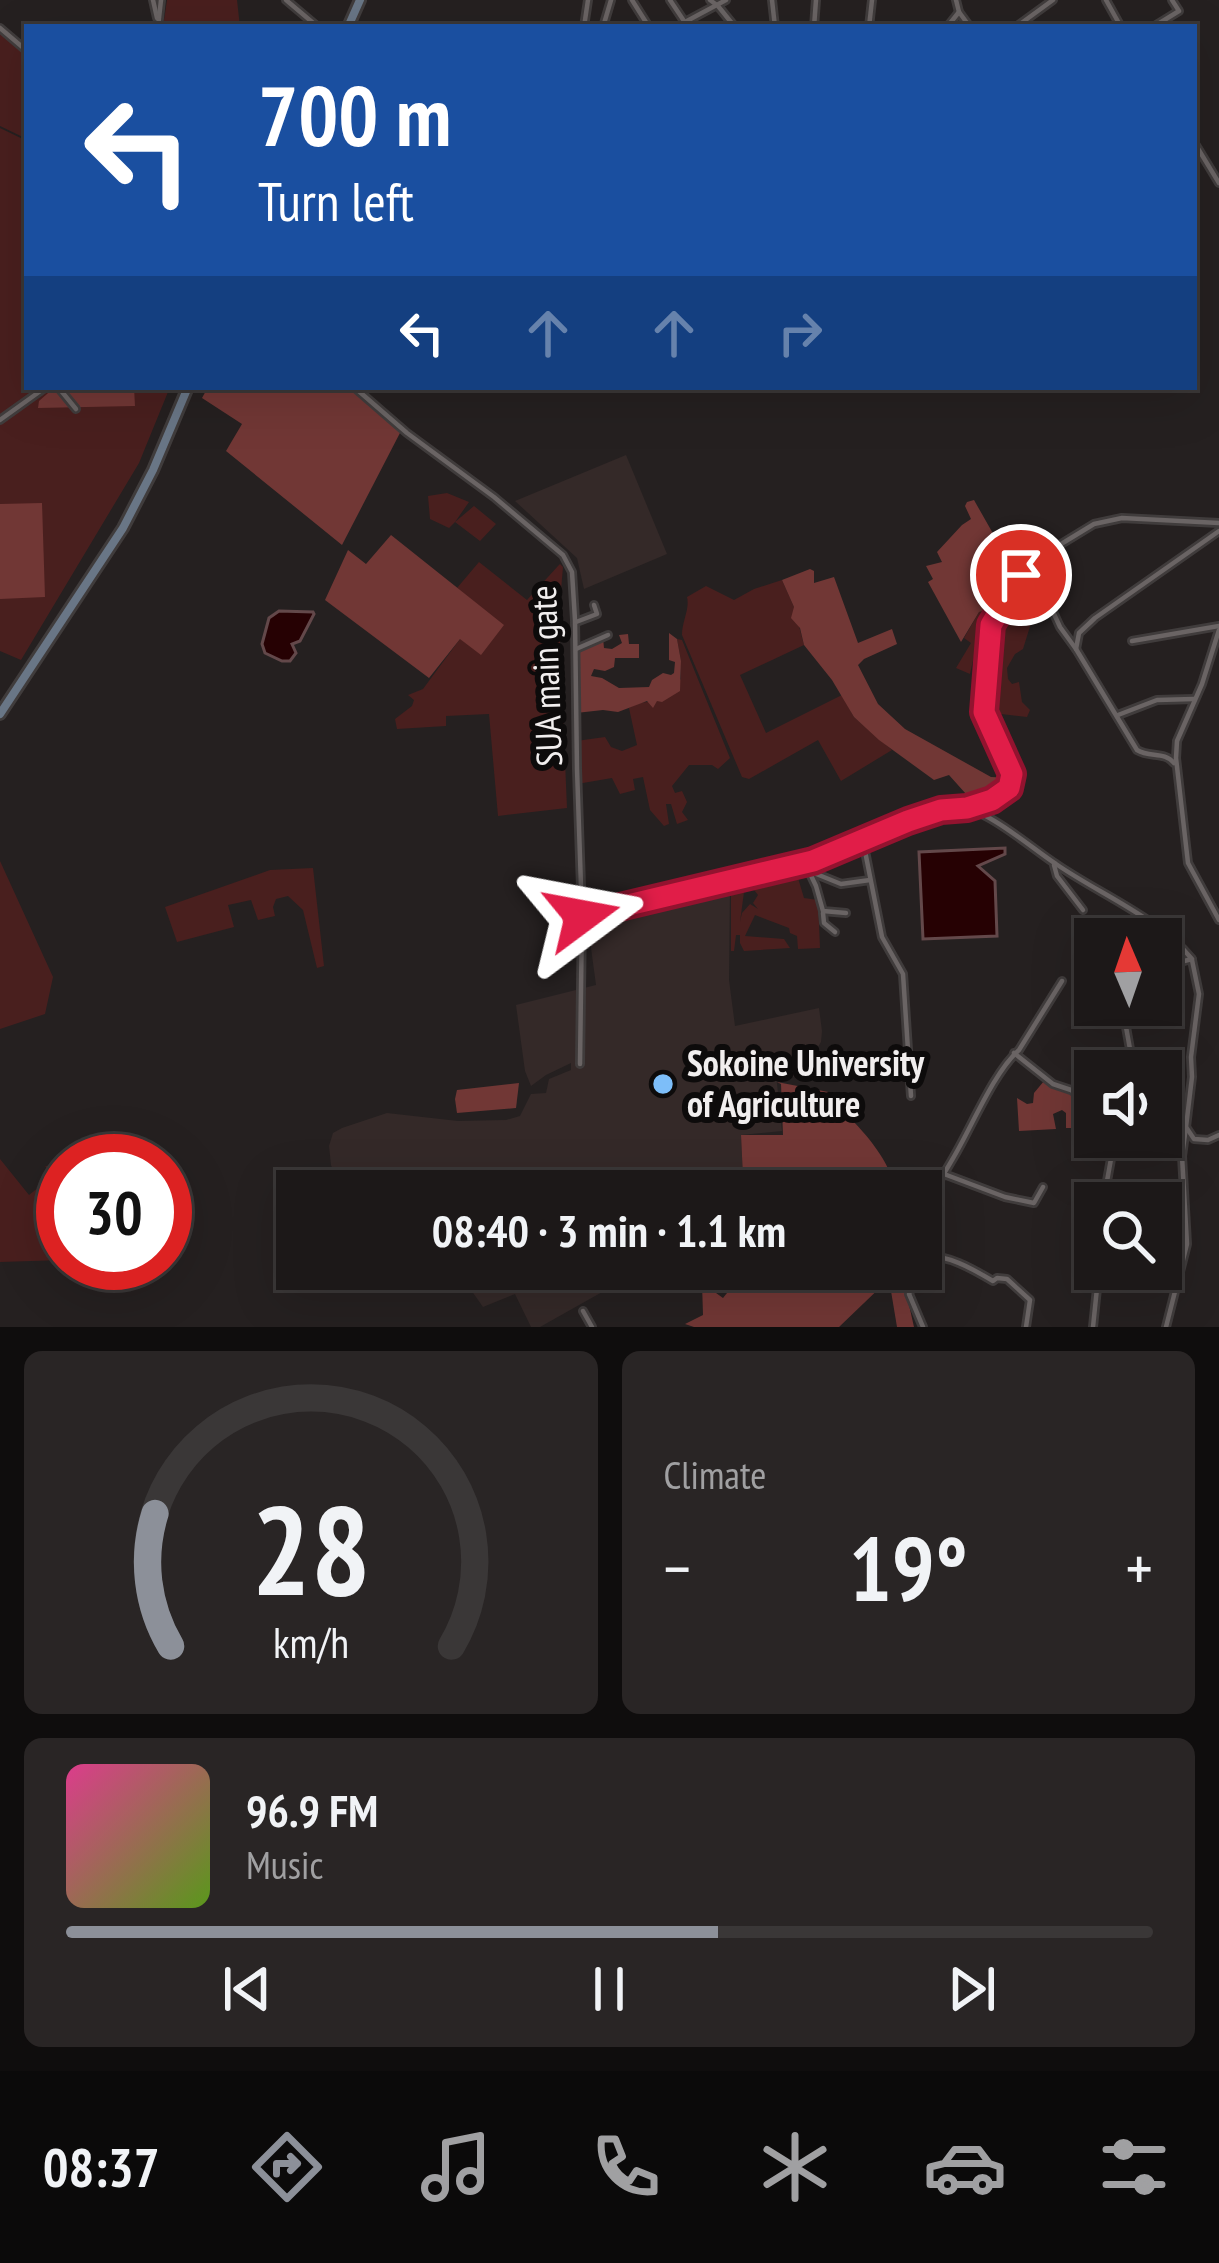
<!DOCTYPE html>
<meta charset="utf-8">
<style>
body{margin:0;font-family:"PT Sans Narrow",sans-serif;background:#292525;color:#f1f3f6;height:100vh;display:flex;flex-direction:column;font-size:45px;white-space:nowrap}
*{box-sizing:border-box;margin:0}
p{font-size:39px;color:#a0a0a2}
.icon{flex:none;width:66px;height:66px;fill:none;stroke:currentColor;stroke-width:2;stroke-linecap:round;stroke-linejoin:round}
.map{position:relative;height:1327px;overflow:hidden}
.side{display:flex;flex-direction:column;gap:24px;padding:24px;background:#0f0d0d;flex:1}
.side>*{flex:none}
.top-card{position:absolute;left:24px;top:24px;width:1173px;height:366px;border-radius:0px;box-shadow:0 12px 48px #0002,0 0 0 3px #3a3737;background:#1a4fa0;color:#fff;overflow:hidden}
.needle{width:78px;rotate:358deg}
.tools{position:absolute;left:1074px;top:918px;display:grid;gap:24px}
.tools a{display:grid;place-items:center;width:108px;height:108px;border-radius:0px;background:#1c1818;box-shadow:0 12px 48px #0002,0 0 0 3px #3a3737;font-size:60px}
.speed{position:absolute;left:36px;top:1134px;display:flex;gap:24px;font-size:60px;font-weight:700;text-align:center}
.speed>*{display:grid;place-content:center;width:156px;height:156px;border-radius:50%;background:#1c1818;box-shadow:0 12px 48px #0002,0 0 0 3px #3a3737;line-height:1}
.speed .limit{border:18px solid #d22;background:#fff;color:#111}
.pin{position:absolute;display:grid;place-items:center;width:102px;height:102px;color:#fff;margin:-51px;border:6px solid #fff;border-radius:50%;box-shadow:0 3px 12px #0007}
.me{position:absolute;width:132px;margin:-66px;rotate:77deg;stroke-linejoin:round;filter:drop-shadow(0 0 9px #0008)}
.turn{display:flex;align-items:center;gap:42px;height:252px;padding:0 36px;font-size:54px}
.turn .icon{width:156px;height:156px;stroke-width:2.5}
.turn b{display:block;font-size:84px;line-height:102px}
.lanes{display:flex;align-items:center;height:114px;padding:0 36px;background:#0003;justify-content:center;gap:60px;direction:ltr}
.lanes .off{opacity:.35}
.big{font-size:90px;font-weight:700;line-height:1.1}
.side .card{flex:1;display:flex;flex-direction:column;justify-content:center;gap:18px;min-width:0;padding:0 42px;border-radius:18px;background:#292525}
.side .dial{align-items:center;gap:0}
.dial svg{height:312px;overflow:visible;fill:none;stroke:#3a3737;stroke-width:7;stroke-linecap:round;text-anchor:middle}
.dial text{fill:#f1f3f6;stroke:none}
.song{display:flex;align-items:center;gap:36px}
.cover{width:144px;height:144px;border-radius:18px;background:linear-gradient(135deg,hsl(330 70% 55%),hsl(90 70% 35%))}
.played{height:12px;border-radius:6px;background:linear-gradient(90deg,#8c9099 60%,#3a3737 60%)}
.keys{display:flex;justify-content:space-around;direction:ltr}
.heat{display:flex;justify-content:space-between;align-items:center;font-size:66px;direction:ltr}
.side .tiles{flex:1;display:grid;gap:24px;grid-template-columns:1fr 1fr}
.card:last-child{grid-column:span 2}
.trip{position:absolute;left:276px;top:1170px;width:666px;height:120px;border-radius:0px;background:#1c1818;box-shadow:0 12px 48px #0002,0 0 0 3px #3a3737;font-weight:700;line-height:120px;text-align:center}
.tabs{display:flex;height:192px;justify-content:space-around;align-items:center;background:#0b0a0a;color:#a0a0a2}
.tabs .icon{width:84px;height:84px}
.tabs .current{color:#8c9099}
.tabs b{font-size:54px;color:#f1f3f6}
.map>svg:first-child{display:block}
.built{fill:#342928}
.green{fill:#491f1e}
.forest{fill:#713735}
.water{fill:#260103;stroke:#63484a;stroke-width:3}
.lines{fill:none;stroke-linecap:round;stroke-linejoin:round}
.street-casing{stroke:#403c3c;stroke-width:10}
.secondary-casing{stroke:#403c3c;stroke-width:14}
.street{stroke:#6a6464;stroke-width:4.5}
.secondary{stroke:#697686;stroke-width:8}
.route-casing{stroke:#92132f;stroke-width:30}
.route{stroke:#e11d48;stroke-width:21}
.poi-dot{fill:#7dbef9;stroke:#0d0b0b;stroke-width:4.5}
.labels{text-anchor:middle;stroke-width:12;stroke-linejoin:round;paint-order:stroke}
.street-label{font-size:36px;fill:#f1eeee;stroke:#0d0b0b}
.poi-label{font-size:36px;font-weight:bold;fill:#f1eeee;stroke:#0d0b0b;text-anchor:start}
</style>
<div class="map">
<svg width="1219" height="1327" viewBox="0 0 1219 1327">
<rect width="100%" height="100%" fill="#252020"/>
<g class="built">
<path d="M626 455 667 554 584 589 577 558 515 501Z"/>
<path d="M730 886 729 980 735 1026 819 1008 822 1031 821 1042 805 1068 796 1077 776 1074 782 1131 741 1135 743 1178 730 1180V1191H341L331 1165 329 1146 333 1133 342 1128 387 1113 458 1121 506 1120 520 1116 531 1094 546 1093 549 1079 571 1070V1063L546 1075 531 1086 525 1071 516 1005 596 985 587 918Z"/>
<path d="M482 1269H643L540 1327H531L515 1294 483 1307 469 1287 478 1278Z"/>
</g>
<g class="green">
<path d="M167 0H237L240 27H163Z"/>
<path d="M0 33 27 56V139L0 126Z"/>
<path d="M0 128 27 141V387H170L139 463 21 660 0 651Z"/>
<path d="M447 493 469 502 455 522 474 506 496 524 480 541 455 522 449 528 430 519 428 496Z"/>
<path d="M479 562 527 600 558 566 560 564 563 567 561 590 557 596 550 591 542 594 539 605 541 613 552 620 559 619 567 808 498 816 489 714 446 716V726L397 729 395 719 412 706 414 700 408 695 423 689 460 639 503 626 457 588Z"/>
<path d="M998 563 1012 567 1015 581 1022 574 1043 597 1040 611 1032 620 1023 649 1015 654 1007 668 1008 679 1012 684 1019 682 1022 702 1030 710 1027 717 984 712 991 625 1007 583C982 609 978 641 970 674L956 668 971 643 964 638 979 612 987 606C984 591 999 579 998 563Z"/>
<path d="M782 580 794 607 804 645 740 675 766 733 842 695 854 717 892 750 841 781 818 740 749 779 742 777 682 635C682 621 690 609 687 597L706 586 734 600 754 589Z"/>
<path d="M677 639 682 640 730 758 718 769 712 765H689L672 786 675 793 682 791 687 802 682 812 688 820 677 824 671 804H666L669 824 664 826 650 810 643 777 633 779 635 790 620 794 612 778 577 784 576 741 605 737 611 747 622 751 637 745 629 708 638 703 657 701 681 679V661Z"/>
<path d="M0 861 53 977 45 1014 0 1029Z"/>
<path d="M313 868 324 966 317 968 303 910 288 896 276 899 273 907 275 916 258 920 251 900 228 905 234 927 177 942 165 907 270 870Z"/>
<path d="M795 868 804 898 818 900 820 948 798 949 797 936 790 933 789 928 755 915 745 936 784 939 790 948 744 951 740 943V935H736L734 951H731V882L746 877 740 922 742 913 750 904 758 909 753 903 758 895 747 881 748 877Z"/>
<path d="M0 1159 29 1195 53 1176 45 1166 61 1165 63 1260 0 1262Z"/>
</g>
<g class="forest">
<path d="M55 387H134L135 406 38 408 39 401Z"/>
<path d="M208 387H347L401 431 342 545 226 451 242 424 202 398Z"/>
<path d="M974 500 1012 567 998 564C999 580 988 595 985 610L979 612 961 642 928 582 933 579 926 566 942 562 937 552 962 525 971 519 965 506 967 502Z"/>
<path d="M42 503 45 597 0 599V504Z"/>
<path d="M391 535 504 625 481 655 460 639 429 678 325 600 348 550 366 564Z"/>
<path d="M810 569 814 571V583L834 577 858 643 892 629 897 644 864 659 858 665 878 704 905 729 991 777 1012 778V782L991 800 987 793H984L987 801 967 808 963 804 966 794 949 775 934 780 879 740 854 717 832 680 804 645 800 628 791 618 794 607 782 580Z"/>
<path d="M669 633 677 639 681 661 680 691 662 702 657 701 653 708 647 701 618 712 603 710 576 713 578 651 603 638 604 648 612 649 622 643 619 635 628 634 629 644H639V658H615L614 667 605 671 594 669 591 676 602 678 619 688 649 687 652 680 663 673 671 675 674 673 675 662 669 660Z"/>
<path d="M1045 1077 1086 1100 1079 1116 1084 1124V1128H1066V1113L1062 1110 1053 1114 1056 1129 1019 1131 1017 1098 1027 1104 1033 1103 1034 1093 1044 1081Z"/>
<path d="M777 1082 849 1096 846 1114C868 1136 889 1160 896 1191H730V1180L743 1177 741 1135H783L781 1084Z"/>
<path d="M519 1083 516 1108 457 1113 455 1099 457 1090Z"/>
<path d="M709 1269H901L914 1327H897L889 1279 839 1327H694L685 1324 703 1315 702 1283 723 1298 731 1288Z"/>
</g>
<g class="water">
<path d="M279 611 313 612 314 614 300 641 292 644 296 653 290 661H282L265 653 262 644 269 618Z"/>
<path d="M1005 848V854L978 866 995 881 997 936 923 939 919 852Z"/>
</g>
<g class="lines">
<defs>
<g id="street">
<path d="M153 0 157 18"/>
<path d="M286 0 318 27"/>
<path d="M632 0 649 27"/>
<path d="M670 0 688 27"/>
<path d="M710 0 718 6 735 27"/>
<path d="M772 0 775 27"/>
<path d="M956 0 959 12 970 27"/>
<path d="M1106 0 1121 27"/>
<path d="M685 22 726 0"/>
<path d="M158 27 161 0"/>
<path d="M584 27 588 0"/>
<path d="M603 27 611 0"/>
<path d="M814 27 816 0"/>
<path d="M869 27 872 0"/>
<path d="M947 27 959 12"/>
<path d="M1016 27 1053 0"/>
<path d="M1153 27 1179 11 1172 0"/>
<path d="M0 28 27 51"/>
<path d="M1194 142 1219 183"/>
<path d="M58 387 76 409"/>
<path d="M354 387 407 433 494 497 563 555 572 572 575 620 577 769 582 916 580 1064"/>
<path d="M0 420 46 387"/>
<path d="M1023 574 1049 603 1060 627 1076 649 1137 750C1150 758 1164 751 1174 763"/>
<path d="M576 622 597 614 594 605"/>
<path d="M1219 630 1202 684 1177 741 1176 758 1188 863 1219 920"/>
<path d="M1132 641 1219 626"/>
<path d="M576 649 608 635"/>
<path d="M1076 649 1079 633 1095 618 1219 531"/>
<path d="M1118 715 1157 700 1194 699"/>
<path d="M967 808C985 802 1012 797 1012 774L984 712 991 625 1025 566 1094 524 1122 518 1219 523"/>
<path d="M863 841 882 937 903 974 911 1096"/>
<path d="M805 863 816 886 823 911 846 913"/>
<path d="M1054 865 1057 876 1083 910"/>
<path d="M809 871 841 884 870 880"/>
<path d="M823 913 824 923 835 932"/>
<path d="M582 916 805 863C854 849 909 808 961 808 986 808 1034 850 1056 864 1101 895 1156 916 1192 959L1161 967"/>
<path d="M1192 960 1199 994 1191 1057 1192 1077 1186 1127 1194 1139 1208 1140 1219 1135"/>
<path d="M1122 1005 1134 1071"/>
<path d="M1083 1016 1095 1001"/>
<path d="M1014 1053 1053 1084 1071 1090 1095 1105"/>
<path d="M944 1174 1005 1197 1034 1203 1043 1187"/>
<path d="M921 1198C935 1190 944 1174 952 1160 971 1129 993 1073 1019 1050L1062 981"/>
<path d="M1103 1203 1115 1137"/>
<path d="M921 1256C947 1254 971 1268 993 1281L997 1278 1007 1279 1030 1300 1026 1327"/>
<path d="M921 1265 928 1254"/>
<path d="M919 1269 909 1294 923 1327"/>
<path d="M583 1311 592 1327"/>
<path d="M1093 1327 1099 1269"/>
<path d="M1166 1327 1187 1244 1182 1156 1186 1127"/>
</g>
<g id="secondary">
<path d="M348 27 360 0"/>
<path d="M0 714 123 528 153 470 188 387"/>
</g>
</defs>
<use href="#street" class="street-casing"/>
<use href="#secondary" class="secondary-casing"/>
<use href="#street" class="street"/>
<use href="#secondary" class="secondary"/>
</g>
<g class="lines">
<defs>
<path id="route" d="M582 916 813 861 908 821 941 810 967 808 992 800 1009 788 1012 774 984 712 991 625 1021 575"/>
</defs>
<use href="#route" class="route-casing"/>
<use href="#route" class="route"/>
</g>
<circle class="poi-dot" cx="663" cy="1084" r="12"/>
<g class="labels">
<g class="street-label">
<text transform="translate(546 676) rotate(-92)" y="13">SUA main gate</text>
</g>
<g class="poi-label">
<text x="687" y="1076">Sokoine University<tspan x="687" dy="41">of Agriculture</tspan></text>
</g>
</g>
</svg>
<div class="tools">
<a><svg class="needle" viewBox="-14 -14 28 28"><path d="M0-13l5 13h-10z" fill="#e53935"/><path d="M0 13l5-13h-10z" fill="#a0a0a2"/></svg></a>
<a><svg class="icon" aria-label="sound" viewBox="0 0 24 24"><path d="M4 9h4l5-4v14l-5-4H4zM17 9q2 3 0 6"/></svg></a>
<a><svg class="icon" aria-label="search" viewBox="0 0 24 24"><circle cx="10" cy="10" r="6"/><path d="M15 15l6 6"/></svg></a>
</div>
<div class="speed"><div class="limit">30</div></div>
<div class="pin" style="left:1021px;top:575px;background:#d93025"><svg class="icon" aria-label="arrive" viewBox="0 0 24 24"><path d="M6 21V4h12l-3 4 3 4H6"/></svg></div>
<svg class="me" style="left:582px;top:916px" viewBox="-20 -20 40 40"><path d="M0-17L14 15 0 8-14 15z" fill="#e11d48" stroke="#fff" stroke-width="4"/></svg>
<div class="trip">08:40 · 3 min · 1.1 km</div>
<div class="top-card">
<div class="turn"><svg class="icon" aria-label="left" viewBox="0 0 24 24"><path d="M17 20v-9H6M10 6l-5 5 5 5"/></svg><div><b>700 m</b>Turn left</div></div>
<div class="lanes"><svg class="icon" aria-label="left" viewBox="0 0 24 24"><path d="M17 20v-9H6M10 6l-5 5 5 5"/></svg><svg class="icon off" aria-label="ahead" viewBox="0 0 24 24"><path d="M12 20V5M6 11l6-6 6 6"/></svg><svg class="icon off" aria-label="ahead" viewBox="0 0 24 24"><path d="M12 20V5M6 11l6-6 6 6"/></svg><svg class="icon off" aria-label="right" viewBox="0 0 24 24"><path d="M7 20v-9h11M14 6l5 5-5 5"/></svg></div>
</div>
</div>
<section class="side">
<div class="tiles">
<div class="card dial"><svg viewBox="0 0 100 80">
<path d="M14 69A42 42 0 1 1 86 69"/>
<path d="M14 69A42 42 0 0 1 10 35" stroke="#8c9099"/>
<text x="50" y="56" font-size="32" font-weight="700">28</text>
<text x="50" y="72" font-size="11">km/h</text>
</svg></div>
<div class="card"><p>Climate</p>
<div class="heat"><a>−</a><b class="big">19°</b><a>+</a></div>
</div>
<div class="card">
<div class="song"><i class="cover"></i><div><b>96.9 FM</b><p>Music</p></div></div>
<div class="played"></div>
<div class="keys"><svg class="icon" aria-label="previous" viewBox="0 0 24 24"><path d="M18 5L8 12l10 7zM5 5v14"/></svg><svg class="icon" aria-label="pause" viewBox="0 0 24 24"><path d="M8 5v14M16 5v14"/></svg><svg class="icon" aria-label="next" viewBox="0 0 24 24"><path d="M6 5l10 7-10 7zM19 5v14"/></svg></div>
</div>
</div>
</section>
<nav class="tabs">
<b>08:37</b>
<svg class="icon current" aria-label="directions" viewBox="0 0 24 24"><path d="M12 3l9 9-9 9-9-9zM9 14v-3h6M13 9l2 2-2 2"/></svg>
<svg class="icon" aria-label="music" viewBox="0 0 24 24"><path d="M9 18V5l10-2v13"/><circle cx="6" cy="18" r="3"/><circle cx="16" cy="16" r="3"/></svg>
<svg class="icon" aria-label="phone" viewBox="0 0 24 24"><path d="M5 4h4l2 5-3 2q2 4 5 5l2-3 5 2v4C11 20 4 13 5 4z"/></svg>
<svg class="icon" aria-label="climate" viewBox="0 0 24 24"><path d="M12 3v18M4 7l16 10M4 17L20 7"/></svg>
<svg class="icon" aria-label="car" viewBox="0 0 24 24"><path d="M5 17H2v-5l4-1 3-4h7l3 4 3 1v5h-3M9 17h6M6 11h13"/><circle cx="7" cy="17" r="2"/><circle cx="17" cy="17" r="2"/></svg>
<svg class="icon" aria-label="filters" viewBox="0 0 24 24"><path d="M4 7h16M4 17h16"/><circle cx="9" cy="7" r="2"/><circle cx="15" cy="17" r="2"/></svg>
</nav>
